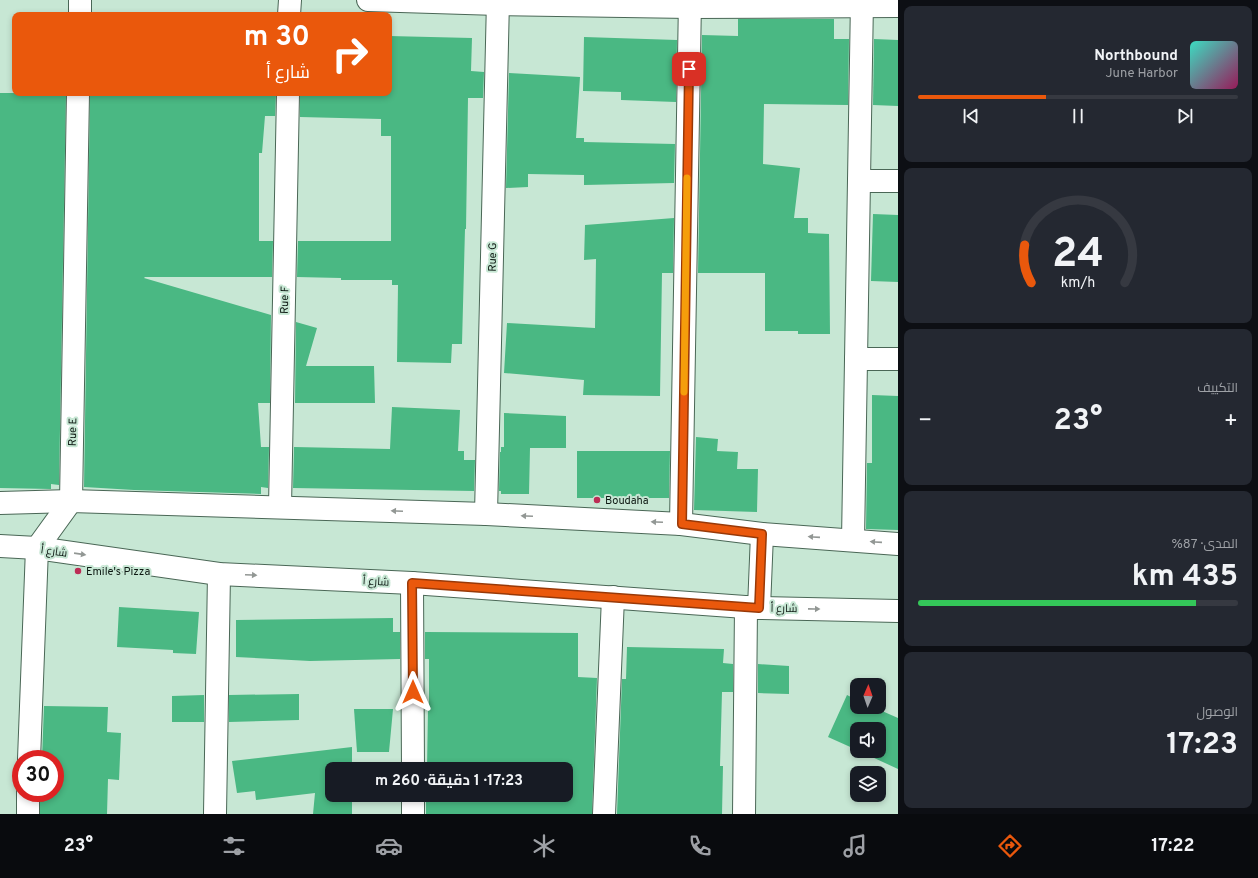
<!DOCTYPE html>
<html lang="ar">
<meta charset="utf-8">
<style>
body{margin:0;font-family:Overpass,Cairo,sans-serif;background:#242831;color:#f1f3f6;direction:rtl;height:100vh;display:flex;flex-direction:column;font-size:15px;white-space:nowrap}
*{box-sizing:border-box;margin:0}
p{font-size:13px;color:#9ea1a6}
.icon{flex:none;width:22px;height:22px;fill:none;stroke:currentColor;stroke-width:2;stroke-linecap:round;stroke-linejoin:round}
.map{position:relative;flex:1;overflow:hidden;direction:ltr}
.drawer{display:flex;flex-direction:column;gap:6px;padding:6px;background:#0d0f14;width:360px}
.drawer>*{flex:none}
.hud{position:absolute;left:12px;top:12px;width:380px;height:84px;border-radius:8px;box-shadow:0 2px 6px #0003;direction:rtl;background:#ea580c;color:#fff;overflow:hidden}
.needle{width:26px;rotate:2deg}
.controls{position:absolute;left:850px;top:678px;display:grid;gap:8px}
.controls a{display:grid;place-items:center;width:36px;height:36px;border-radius:8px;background:#171b24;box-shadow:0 2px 6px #0003;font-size:20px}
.speed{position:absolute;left:12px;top:750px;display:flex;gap:8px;font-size:20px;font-weight:700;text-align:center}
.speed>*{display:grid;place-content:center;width:52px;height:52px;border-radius:50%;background:#171b24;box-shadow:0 2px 6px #0003;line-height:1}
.speed .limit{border:6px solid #d22;background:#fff;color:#111}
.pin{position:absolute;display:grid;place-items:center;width:34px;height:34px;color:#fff;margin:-17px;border-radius:8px;box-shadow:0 2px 6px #0006}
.me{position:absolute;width:44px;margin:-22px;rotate:0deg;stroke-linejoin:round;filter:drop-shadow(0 0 3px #0008)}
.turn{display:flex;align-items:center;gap:14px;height:84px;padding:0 16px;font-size:18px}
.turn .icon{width:52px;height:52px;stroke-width:2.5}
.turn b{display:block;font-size:28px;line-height:34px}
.big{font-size:30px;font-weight:700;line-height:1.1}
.drawer .tile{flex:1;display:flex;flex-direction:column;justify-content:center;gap:6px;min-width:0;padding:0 14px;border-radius:8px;background:#242831}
.drawer .dial{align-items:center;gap:0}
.dial svg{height:104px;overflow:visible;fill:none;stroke:#363941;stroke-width:7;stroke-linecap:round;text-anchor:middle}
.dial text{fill:#f1f3f6;stroke:none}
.song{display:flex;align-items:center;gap:12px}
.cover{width:48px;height:48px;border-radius:6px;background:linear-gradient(135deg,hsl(170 70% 55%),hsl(330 70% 35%))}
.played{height:4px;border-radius:2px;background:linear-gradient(90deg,#ea580c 40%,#363941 40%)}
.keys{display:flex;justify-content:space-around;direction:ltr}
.heat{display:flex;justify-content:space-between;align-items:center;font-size:22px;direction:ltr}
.charge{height:6px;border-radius:3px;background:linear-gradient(90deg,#34c759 87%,#363941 0)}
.trip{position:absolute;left:325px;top:762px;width:248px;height:40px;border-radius:8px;background:#171b24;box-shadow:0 2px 6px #0003;font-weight:700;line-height:40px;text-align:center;direction:rtl}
.tab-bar{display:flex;height:64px;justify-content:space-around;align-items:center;background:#090b0e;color:#9ea1a6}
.tab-bar .icon{width:28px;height:28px}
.tab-bar .active{color:#ea580c}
.tab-bar b{font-size:18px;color:#f1f3f6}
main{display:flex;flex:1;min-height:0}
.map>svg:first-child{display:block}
.building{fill:#4ab883}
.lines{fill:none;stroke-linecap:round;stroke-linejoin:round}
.minor-casing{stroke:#4a6756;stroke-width:24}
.tertiary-casing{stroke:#4a6756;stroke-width:24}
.minor{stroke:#fff;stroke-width:22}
.tertiary{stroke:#fff;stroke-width:22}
.oneway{fill:#929794}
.route-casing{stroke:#983908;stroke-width:10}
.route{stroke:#ea580c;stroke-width:7}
.slow{stroke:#f59e0b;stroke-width:7}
.poi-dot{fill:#bc2c55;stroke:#c7e7d4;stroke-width:1.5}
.labels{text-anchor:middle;stroke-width:4;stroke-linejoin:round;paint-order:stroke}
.street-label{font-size:11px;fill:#0d1812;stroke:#c7e7d4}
.poi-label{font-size:11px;fill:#0d1812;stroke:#c7e7d4;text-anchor:start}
</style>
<main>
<section class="drawer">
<div class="tile">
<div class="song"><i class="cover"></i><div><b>Northbound</b><p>June Harbor</p></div></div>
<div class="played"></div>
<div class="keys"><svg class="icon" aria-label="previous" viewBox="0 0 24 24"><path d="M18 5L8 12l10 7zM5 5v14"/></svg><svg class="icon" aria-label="pause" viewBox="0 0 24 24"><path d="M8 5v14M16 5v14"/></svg><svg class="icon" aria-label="next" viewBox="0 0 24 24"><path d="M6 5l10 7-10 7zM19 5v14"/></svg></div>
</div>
<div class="tile dial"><svg viewBox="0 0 100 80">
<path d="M14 69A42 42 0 1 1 86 69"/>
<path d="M14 69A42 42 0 0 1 9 40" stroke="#ea580c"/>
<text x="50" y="56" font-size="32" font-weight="700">24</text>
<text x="50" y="72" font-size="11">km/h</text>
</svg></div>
<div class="tile"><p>التكييف</p>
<div class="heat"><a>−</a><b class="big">23°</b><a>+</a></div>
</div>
<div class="tile"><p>المدى · 87%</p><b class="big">435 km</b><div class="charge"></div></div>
<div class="tile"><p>الوصول</p><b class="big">17:23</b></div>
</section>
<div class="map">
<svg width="898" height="814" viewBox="0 0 898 814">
<rect width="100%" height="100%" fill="#c7e7d4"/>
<g class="building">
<path d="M738 19H834V39H849L848 105 764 104 763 164 800 168 794 218H808V233L829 234 830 334H798V331H765V273H698L702 35 738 36Z"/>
<path d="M389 36 472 38 471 71 484 72 483 98H468L466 229H465L462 344H452L451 363 397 362 398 285H392V280H341V278L297 277 298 241H391V136H381V119L300 117V93H389Z"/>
<path d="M584 37 677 40 676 102 621 100V92L583 91Z"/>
<path d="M874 39 898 40V106L873 105Z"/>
<path d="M509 73 580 77 576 138H584V142L675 144 674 183 584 185V175L528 174V187L506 188Z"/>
<path d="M0 93H66L59 485 51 484V489L0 488Z"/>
<path d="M90 93H276L275 116H265L262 153H259V241H273L272 277H145L144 278 271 315 270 403H258L261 447H269L268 488 261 487V494L134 490 84 487Z"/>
<path d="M873 214 898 215V282L871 281Z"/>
<path d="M674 218 673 273H662L660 396 583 395 584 380 504 373 507 323 595 328 596 259 584 260 585 225Z"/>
<path d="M296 322 317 328 306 366H374L375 403H295Z"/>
<path d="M872 395 898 396V530L866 529 867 463H872Z"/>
<path d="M392 407 460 410 458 451H464V460H475L474 491 293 488 294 447 390 449Z"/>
<path d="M504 413 566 416V448H530L529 494H501V491H499L500 452H501V447H504Z"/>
<path d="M696 437 718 439 717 451 738 452 737 469H758L757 512 694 510Z"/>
<path d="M577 451H670L669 498H577Z"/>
<path d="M119 607 199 612 196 654 173 653V650L117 647Z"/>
<path d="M393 618V632H400V659L310 661 236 657V620Z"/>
<path d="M425 632 578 633V677L597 678 592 814H426V795H566V769H427L428 709H429V659H425Z"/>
<path d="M627 647 724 649 723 663 733 664V692H722L720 766H723L722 814H617L622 679H626Z"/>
<path d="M758 664 789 666V694L758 693Z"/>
<path d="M299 694V720L229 722V695Z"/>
<path d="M204 695V722H172V696Z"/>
<path d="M847 695 857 700V707H873L898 718V769L859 751H879V729H857V750L828 737Z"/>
<path d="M44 706 108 707 107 732 121 733 119 780 108 779 107 814H40V793H55V759H42Z"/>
<path d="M354 709H393L389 752H357Z"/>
<path d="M352 747V769H332V795H352V814H313L315 793 256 800 255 791 237 793 232 761Z"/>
</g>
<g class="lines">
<defs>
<g id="minor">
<path d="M368 0 498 4 690 7 898 6"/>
<path d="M80 15V0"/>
<path d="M289 15 290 0"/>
<path d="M859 181H898"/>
<path d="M856 359H898"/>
<path d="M280 507 288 93"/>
<path d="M486 514 498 0"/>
<path d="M681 524 690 0"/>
<path d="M853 540 862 0"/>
<path d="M412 583 413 769"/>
<path d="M29 759 37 548 71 501 78 93"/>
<path d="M413 795V814"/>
<path d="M28 814V793"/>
<path d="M215 814 219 574"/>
<path d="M604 814 613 597"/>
<path d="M744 814 746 607"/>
</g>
<g id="tertiary">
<path d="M0 503 71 501 486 514 681 524 762 534 898 544"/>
<path d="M0 546 37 548 219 574 412 583 759 608 898 611"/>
<path d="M759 608 762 534"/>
</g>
</defs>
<use href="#minor" class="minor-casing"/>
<use href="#tertiary" class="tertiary-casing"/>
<use href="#minor" class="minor"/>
<use href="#tertiary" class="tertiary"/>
</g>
<defs><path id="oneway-solid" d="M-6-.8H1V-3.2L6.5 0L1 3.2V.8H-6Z"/></defs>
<g class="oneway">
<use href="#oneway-solid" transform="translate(397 511) rotate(-178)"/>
<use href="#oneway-solid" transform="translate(527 516) rotate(-177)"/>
<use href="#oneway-solid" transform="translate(657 522) rotate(-177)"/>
<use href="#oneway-solid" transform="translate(814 537) rotate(-176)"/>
<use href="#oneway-solid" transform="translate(876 542) rotate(-176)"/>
<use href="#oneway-solid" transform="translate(80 554) rotate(8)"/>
<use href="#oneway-solid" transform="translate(251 575) rotate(3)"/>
<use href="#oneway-solid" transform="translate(814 609) rotate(1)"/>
</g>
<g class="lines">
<defs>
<path id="route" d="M413 692 412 583 759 608 762 534 682 524 689 69"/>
</defs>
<use href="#route" class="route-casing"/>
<use href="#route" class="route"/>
<path class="slow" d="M684 392 687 178"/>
</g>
<g class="poi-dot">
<circle cx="597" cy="500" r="4"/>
<circle cx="78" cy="571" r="4"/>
</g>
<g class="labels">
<g class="street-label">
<text transform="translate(492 257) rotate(-89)" y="4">Rue G</text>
<text transform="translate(284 300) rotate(-89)" y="4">Rue F</text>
<text transform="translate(72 432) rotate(-89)" y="4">Rue E</text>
<text transform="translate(54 551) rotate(8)" y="4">شارع أ</text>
<text transform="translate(376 581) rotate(3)" y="4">شارع أ</text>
<text transform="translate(784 608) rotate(1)" y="4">شارع أ</text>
</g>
<g class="poi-label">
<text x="605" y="504">Boudaha</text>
<text x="86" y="575">Emile's Pizza</text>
</g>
</g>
</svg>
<div class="controls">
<a><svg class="needle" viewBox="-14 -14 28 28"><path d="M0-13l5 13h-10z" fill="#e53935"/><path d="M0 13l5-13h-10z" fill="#9ea1a6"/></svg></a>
<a><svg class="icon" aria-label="sound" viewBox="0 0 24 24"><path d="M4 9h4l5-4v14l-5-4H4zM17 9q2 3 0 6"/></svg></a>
<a><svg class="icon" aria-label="layers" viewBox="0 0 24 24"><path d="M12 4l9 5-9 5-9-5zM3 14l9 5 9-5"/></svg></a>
</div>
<div class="speed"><div class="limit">30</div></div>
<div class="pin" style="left:689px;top:69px;background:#d93025"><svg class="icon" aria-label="arrive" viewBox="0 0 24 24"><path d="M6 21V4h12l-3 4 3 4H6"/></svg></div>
<svg class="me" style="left:413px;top:692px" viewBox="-20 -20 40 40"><path d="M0-17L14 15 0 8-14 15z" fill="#ea580c" stroke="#fff" stroke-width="4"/></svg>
<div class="trip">17:23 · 1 دقيقة · 260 m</div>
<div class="hud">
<div class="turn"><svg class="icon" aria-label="right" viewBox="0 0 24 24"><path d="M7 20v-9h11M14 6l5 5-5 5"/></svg><div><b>30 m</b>شارع أ</div></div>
</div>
</div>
</main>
<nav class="tab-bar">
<b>17:22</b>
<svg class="icon active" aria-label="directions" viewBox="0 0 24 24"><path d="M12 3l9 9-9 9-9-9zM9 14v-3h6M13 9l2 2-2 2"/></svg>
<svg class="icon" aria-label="music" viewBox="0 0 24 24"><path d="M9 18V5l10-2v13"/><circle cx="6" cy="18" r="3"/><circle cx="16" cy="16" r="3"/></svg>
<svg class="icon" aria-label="phone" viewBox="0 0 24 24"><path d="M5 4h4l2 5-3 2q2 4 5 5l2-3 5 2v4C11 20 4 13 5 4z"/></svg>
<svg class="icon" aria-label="climate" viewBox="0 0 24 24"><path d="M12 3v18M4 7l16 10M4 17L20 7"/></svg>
<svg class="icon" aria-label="car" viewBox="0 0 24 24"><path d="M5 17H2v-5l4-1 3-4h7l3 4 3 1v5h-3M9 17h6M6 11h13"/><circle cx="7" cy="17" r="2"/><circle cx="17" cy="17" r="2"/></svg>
<svg class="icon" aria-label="filters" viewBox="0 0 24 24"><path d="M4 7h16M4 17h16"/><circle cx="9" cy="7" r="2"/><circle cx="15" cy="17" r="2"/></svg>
<b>23°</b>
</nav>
